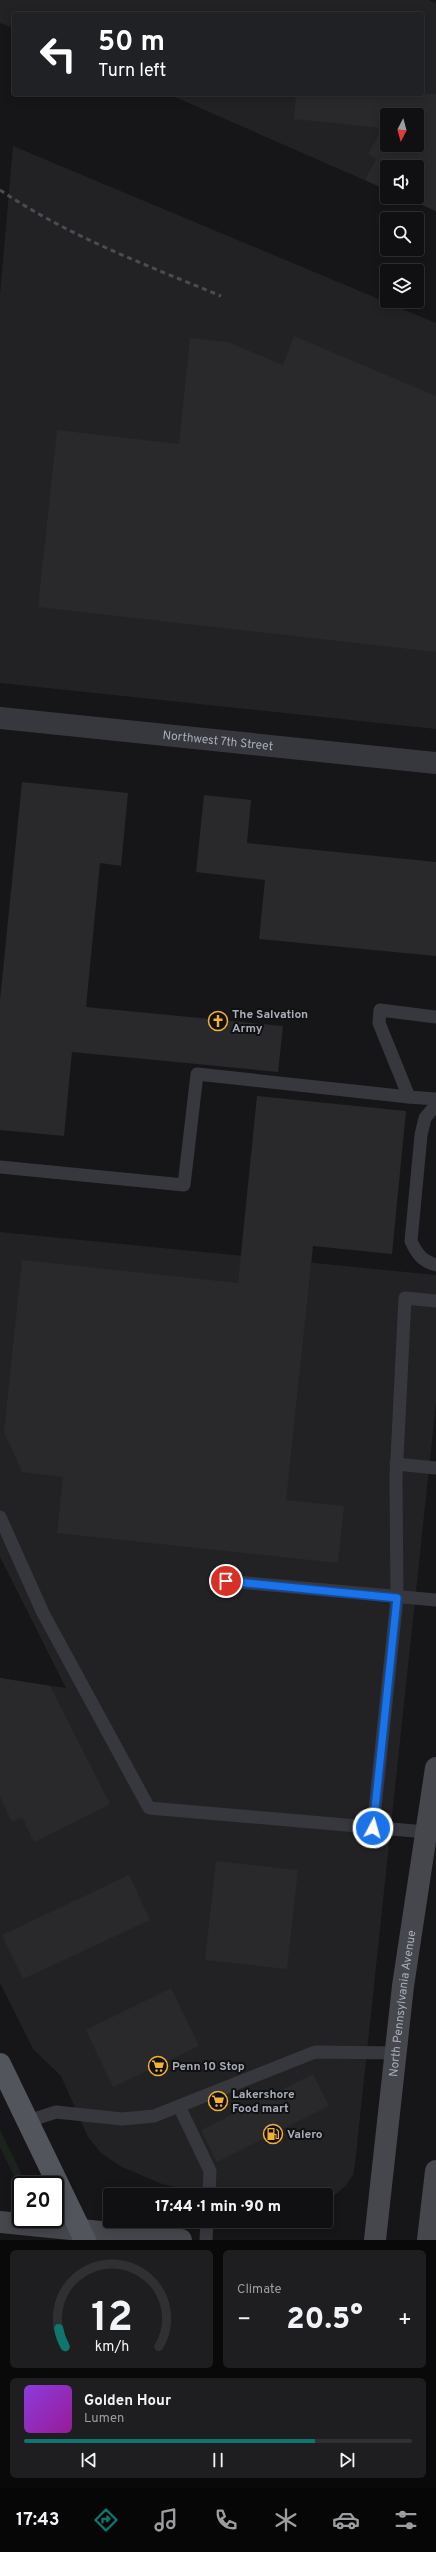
<!DOCTYPE html>
<meta charset="utf-8">
<style>
body{margin:0;font-family:Overpass,sans-serif;background:#1e1e20;color:#f1f3f6;height:100vh;display:flex;flex-direction:column;font-size:15px;white-space:nowrap}
*{box-sizing:border-box;margin:0}
p{font-size:13px;color:#9c9d9f}
.icon{flex:none;width:22px;height:22px;fill:none;stroke:currentColor;stroke-width:2;stroke-linecap:round;stroke-linejoin:round}
.map{position:relative;height:2240px;overflow:hidden}
.details{display:flex;flex-direction:column;gap:10px;padding:10px;background:#09090a;flex:1}
.details>*{flex:none}
.top-card{position:absolute;left:12px;top:12px;width:412px;height:84px;border-radius:4px;box-shadow:0 2px 10px #0003,0 0 0 1px #303032;background:#202124;color:#fff;overflow:hidden}
.needle{width:26px;rotate:186deg}
.buttons{position:absolute;left:380px;top:108px;display:grid;gap:8px}
.buttons a{display:grid;place-items:center;width:44px;height:44px;border-radius:4px;background:#101012;box-shadow:0 2px 10px #0003,0 0 0 1px #303032;font-size:20px}
.speed{position:absolute;left:12px;top:2176px;display:flex;gap:8px;font-size:20px;font-weight:700;text-align:center}
.speed>*{display:grid;place-content:center;width:52px;height:52px;border-radius:50%;background:#101012;box-shadow:0 2px 10px #0003,0 0 0 1px #303032;line-height:1}
.speed .limit{border:2px solid #111;border-radius:6px;background:#fff;color:#111}
.pin{position:absolute;display:grid;place-items:center;width:34px;height:34px;color:#fff;margin:-17px;border:2px solid #fff;border-radius:50%;box-shadow:0 1px 4px #0007}
.me{position:absolute;width:44px;margin:-22px;rotate:6deg;stroke-linejoin:round;filter:drop-shadow(0 0 3px #0008)}
.turn{display:flex;align-items:center;gap:14px;height:84px;padding:0 20px;font-size:18px}
.turn .icon{width:52px;height:52px;stroke-width:2.5}
.turn b{display:block;font-size:28px;line-height:34px}
.big{font-size:30px;font-weight:800;line-height:1.1}
.details .widget{flex:1;display:flex;flex-direction:column;justify-content:center;gap:6px;min-width:0;padding:0 14px;border-radius:6px;background:#1e1e20}
.details .dial{align-items:center;gap:0}
.dial svg{height:104px;overflow:visible;fill:none;stroke:#303032;stroke-width:7;stroke-linecap:round;text-anchor:middle}
.dial text{fill:#f1f3f6;stroke:none}
.song{display:flex;align-items:center;gap:12px}
.cover{width:48px;height:48px;border-radius:6px;background:linear-gradient(135deg,hsl(270 70% 55%),hsl(300 70% 35%))}
.played{height:4px;border-radius:2px;background:linear-gradient(90deg,#0f766e 75%,#303032 75%)}
.keys{display:flex;justify-content:space-around;direction:ltr}
.heat{display:flex;justify-content:space-between;align-items:center;font-size:22px;direction:ltr}
.details .tiles{flex:1;display:grid;gap:10px;grid-template-columns:1fr 1fr}
.widget:last-child{grid-column:span 2}
.trip{position:absolute;left:103px;top:2188px;width:230px;height:40px;border-radius:4px;background:#101012;box-shadow:0 2px 10px #0003,0 0 0 1px #303032;font-weight:800;line-height:40px;text-align:center}
.menu{display:flex;height:64px;justify-content:space-around;align-items:center;background:#060607;color:#9c9d9f}
.menu .icon{width:28px;height:28px}
.menu .on{color:#0f766e}
.menu b{font-size:18px;color:#f1f3f6}
.map>svg:first-child{display:block}
.built{fill:#222225;fill-rule:evenodd}
.green{fill:#1c231d}
.building{fill:#29292c;fill-rule:evenodd}
.lines{fill:none;stroke-linecap:round;stroke-linejoin:round}
.lane{stroke:#37383d;stroke-width:13}
.street{stroke:#37383d;stroke-width:22}
.secondary{stroke:#45474d;stroke-width:22}
.primary{stroke:#53555c;stroke-width:22}
.rail{stroke:#4a4c52;stroke-width:3;stroke-dasharray:5 4;stroke-linecap:butt}
.route-casing{stroke:#114b97;stroke-width:10}
.route{stroke:#1a73e8;stroke-width:7}
.labels{text-anchor:middle;stroke-width:4;stroke-linejoin:round;paint-order:stroke}
.street-label{font-size:12px;fill:#a8adb8;stroke:#111113}
.poi-label{font-size:12px;font-weight:bold;fill:#a8adb8;stroke:#111113;text-anchor:start}
</style>
<div class="map">
<svg width="436" height="2240" viewBox="0 0 436 2240">
<rect width="100%" height="100%" fill="#161618"/>
<g class="built">
<path d="M0 0H429L436 3V211L404 197H417V167H387V190L168 94H422V14H14V28L0 23ZM387 115H417V145H387Z"/>
<path d="M13 146 436 323V729L0 683V295Z"/>
<path d="M0 1232 436 1275V1403L355 2164 353 2175 346 2185 334 2196 326 2200V2195H241L186 2189 162 2184 120 2166 101 2153 88 2137 61 2076 33 2049 0 1983V1678L66 1688 0 1557Z"/>
</g>
<path class="green" d="M0 2130 21 2173V2176H14L0 2147Z"/>
<g class="building">
<path d="M296 94H436V211L404 197H417V167H387V190L365 180 376 159 368 154 382 128 294 119ZM387 115H417V145H387Z"/>
<path d="M294 336 436 396V652L38 607 57 430 179 444 190 338 228 342 283 365Z"/>
<path d="M22 782 128 793 121 866 100 863 86 1007 283 1026 278 1072 72 1052 64 1136 0 1130V1000Z"/>
<path d="M204 795 251 800 247 843 436 862V956L259 939 265 880 196 872Z"/>
<path d="M257 1096 406 1111 392 1254 313 1246 286 1500 344 1506 338 1563 57 1533 63 1477 22 1472 4 1432 22 1260 238 1283Z"/>
<path d="M0 1678 50 1686 110 1804 34 1842 22 1817 12 1822 0 1797Z"/>
<path d="M216 1861 298 1870 287 1969 205 1960Z"/>
<path d="M129 1875 150 1920 23 1979 2 1935Z"/>
<path d="M171 1988 199 2046 113 2087 86 2030Z"/>
<path d="M313 2074 329 2106 217 2162 201 2130Z"/>
</g>
<g class="lines">
<g class="lane">
<path d="M436 1017 380 1010 379 1023 409 1097 436 1099"/>
<path d="M436 1105 425 1118 421 1135 411 1241C417 1254 422 1261 436 1265"/>
<path d="M0 1167 184 1185 197 1074 409 1097"/>
<path d="M396 1464 436 1468"/>
<path d="M0 1517 43 1613 149 1808 426 1832"/>
<path d="M226 1581 436 1600"/>
<path d="M373 1828 397 1598 396 1478 405 1298 436 1301"/>
<path d="M179 2106 210 2171 209 2195"/>
<path d="M28 2121 56 2112 122 2119 154 2116 315 2052 396 2053"/>
<path d="M206 2240 207 2221"/>
</g>
<path class="street" id="s1" d="M0 718 436 763"/>
<g class="secondary">
<path d="M0 2222 181 2240"/>
<path id="s2" d="M375 2240 403 1986 436 1768"/>
<path d="M428 2240 436 2171"/>
</g>
<path class="primary" d="M0 2064 85 2240"/>
<path class="rail" d="M0 190C68 236 146 265 221 296"/>
</g>
<g class="lines">
<defs>
<path id="route" d="M226 1581 397 1598 373 1828"/>
</defs>
<use href="#route" class="route-casing"/>
<use href="#route" class="route"/>
</g>
<defs>
<symbol id="church-ring" viewBox="-11 -11 22 22"><circle r="9.5" fill="#111113" stroke="#f2b134" stroke-width="1.5"/><path d="M-1.2-6h2.4v3.5h3.3v2.4h-3.3V6h-2.4V-.1h-3.3v-2.4h3.3Z" fill="#f2b134"/></symbol>
<symbol id="supermarket-ring" viewBox="-11 -11 22 22"><circle r="9.5" fill="#111113" stroke="#f2b134" stroke-width="1.5"/><path d="M-6-5.5h2.5l.6 2H6L4.5 2H-2.5L-4.4-4H-6ZM-1.5 3.2a1.3 1.3 0 1 0 .1 0ZM3 3.2a1.3 1.3 0 1 0 .1 0Z" fill="#f2b134"/></symbol>
<symbol id="fuel-ring" viewBox="-11 -11 22 22"><circle r="9.5" fill="#111113" stroke="#f2b134" stroke-width="1.5"/><path d="M-5.5-6h7V0h2V4h1.3V-2.5L3-4.5l.8-.8L6-3V5H2.5V1h-1V6h-7ZM-4.2-4.7v3.2H.2V-4.7Z" fill="#f2b134"/></symbol>
</defs>
<g fill-rule="evenodd">
<use href="#church-ring" x="207" y="1010" width="22" height="22"/>
<use href="#supermarket-ring" x="147" y="2055" width="22" height="22"/>
<use href="#supermarket-ring" x="207" y="2090" width="22" height="22"/>
<use href="#fuel-ring" x="262" y="2123" width="22" height="22"/>
</g>
<g class="labels">
<g class="street-label">
<text dy="4" stroke="none"><textPath href="#s1" startOffset="219">Northwest 7th Street</textPath></text>
<text dy="4" stroke="none"><textPath href="#s2" startOffset="238">North Pennsylvania Avenue</textPath></text>
</g>
<g class="poi-label">
<text x="232" y="1018">The Salvation<tspan x="232" dy="14">Army</tspan></text>
<text x="172" y="2070">Penn 10 Stop</text>
<text x="232" y="2098">Lakershore<tspan x="232" dy="14">Food mart</tspan></text>
<text x="287" y="2138">Valero</text>
</g>
</g>
</svg>
<div class="buttons">
<a><svg class="needle" viewBox="-14 -14 28 28"><path d="M0-13l5 13h-10z" fill="#e53935"/><path d="M0 13l5-13h-10z" fill="#9c9d9f"/></svg></a>
<a><svg class="icon" aria-label="sound" viewBox="0 0 24 24"><path d="M4 9h4l5-4v14l-5-4H4zM17 9q2 3 0 6"/></svg></a>
<a><svg class="icon" aria-label="search" viewBox="0 0 24 24"><circle cx="10" cy="10" r="6"/><path d="M15 15l6 6"/></svg></a>
<a><svg class="icon" aria-label="layers" viewBox="0 0 24 24"><path d="M12 4l9 5-9 5-9-5zM3 14l9 5 9-5"/></svg></a>
</div>
<div class="speed"><div class="limit">20</div></div>
<div class="pin" style="left:226px;top:1581px;background:#d93025"><svg class="icon" aria-label="arrive" viewBox="0 0 24 24"><path d="M6 21V4h12l-3 4 3 4H6"/></svg></div>
<svg class="me" style="left:373px;top:1828px" viewBox="-20 -20 40 40"><circle r="17" fill="#1a73e8" stroke="#fff" stroke-width="3"/><path d="M0-11L8 9 0 5-8 9z" fill="#fff"/></svg>
<div class="trip">17:44 · 1 min · 90 m</div>
<div class="top-card">
<div class="turn"><svg class="icon" aria-label="left" viewBox="0 0 24 24"><path d="M17 20v-9H6M10 6l-5 5 5 5"/></svg><div><b>50 m</b>Turn left</div></div>
</div>
</div>
<section class="details">
<div class="tiles">
<div class="widget dial"><svg viewBox="0 0 100 80">
<path d="M14 69A42 42 0 1 1 86 69"/>
<path d="M14 69A42 42 0 0 1 9 55" stroke="#0f766e"/>
<text x="50" y="56" font-size="32" font-weight="700">12</text>
<text x="50" y="72" font-size="11">km/h</text>
</svg></div>
<div class="widget"><p>Climate</p>
<div class="heat"><a>−</a><b class="big">20.5°</b><a>+</a></div>
</div>
<div class="widget">
<div class="song"><i class="cover"></i><div><b>Golden Hour</b><p>Lumen</p></div></div>
<div class="played"></div>
<div class="keys"><svg class="icon" aria-label="previous" viewBox="0 0 24 24"><path d="M18 5L8 12l10 7zM5 5v14"/></svg><svg class="icon" aria-label="pause" viewBox="0 0 24 24"><path d="M8 5v14M16 5v14"/></svg><svg class="icon" aria-label="next" viewBox="0 0 24 24"><path d="M6 5l10 7-10 7zM19 5v14"/></svg></div>
</div>
</div>
</section>
<nav class="menu">
<b>17:43</b>
<svg class="icon on" aria-label="directions" viewBox="0 0 24 24"><path d="M12 3l9 9-9 9-9-9zM9 14v-3h6M13 9l2 2-2 2"/></svg>
<svg class="icon" aria-label="music" viewBox="0 0 24 24"><path d="M9 18V5l10-2v13"/><circle cx="6" cy="18" r="3"/><circle cx="16" cy="16" r="3"/></svg>
<svg class="icon" aria-label="phone" viewBox="0 0 24 24"><path d="M5 4h4l2 5-3 2q2 4 5 5l2-3 5 2v4C11 20 4 13 5 4z"/></svg>
<svg class="icon" aria-label="climate" viewBox="0 0 24 24"><path d="M12 3v18M4 7l16 10M4 17L20 7"/></svg>
<svg class="icon" aria-label="car" viewBox="0 0 24 24"><path d="M5 17H2v-5l4-1 3-4h7l3 4 3 1v5h-3M9 17h6M6 11h13"/><circle cx="7" cy="17" r="2"/><circle cx="17" cy="17" r="2"/></svg>
<svg class="icon" aria-label="filters" viewBox="0 0 24 24"><path d="M4 7h16M4 17h16"/><circle cx="9" cy="7" r="2"/><circle cx="15" cy="17" r="2"/></svg>
</nav>
